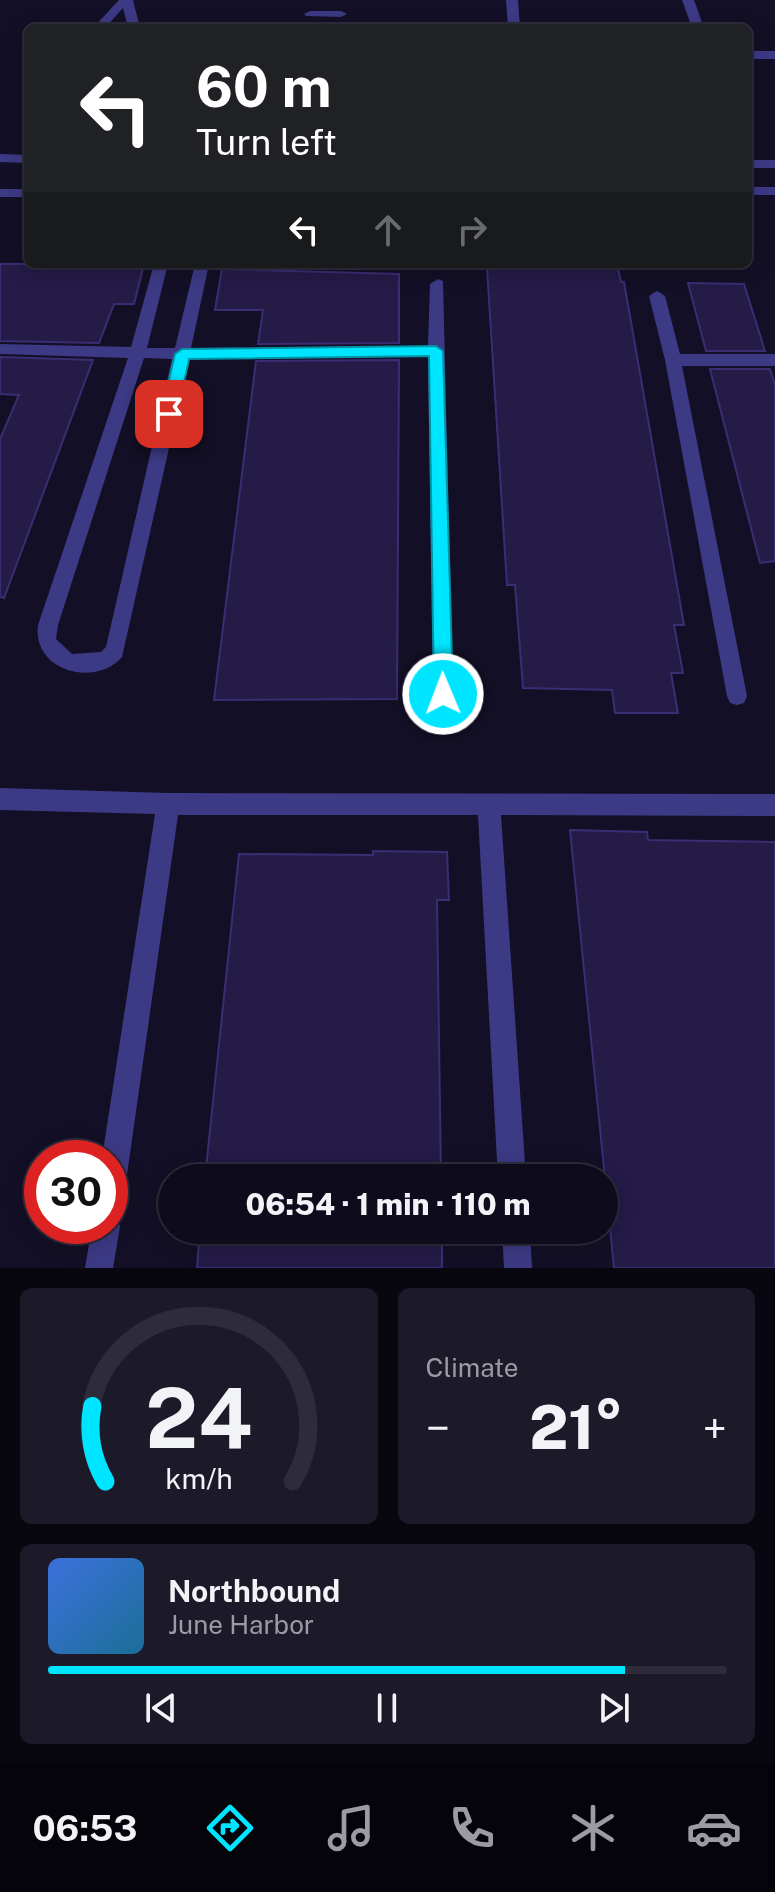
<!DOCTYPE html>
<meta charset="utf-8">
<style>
body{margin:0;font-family:"Public Sans",sans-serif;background:#1c1929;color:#f1f3f6;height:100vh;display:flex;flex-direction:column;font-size:30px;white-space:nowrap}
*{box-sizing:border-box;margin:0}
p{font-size:26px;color:#9b9ba3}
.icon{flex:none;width:44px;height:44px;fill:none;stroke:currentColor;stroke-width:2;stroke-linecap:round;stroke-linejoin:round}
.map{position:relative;height:1268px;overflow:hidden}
.drawer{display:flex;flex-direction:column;gap:20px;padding:20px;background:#08060f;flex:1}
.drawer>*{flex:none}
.banner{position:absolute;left:24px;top:24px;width:728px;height:244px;border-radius:12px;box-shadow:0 4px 20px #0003,0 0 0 2px #2e2b3b;background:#202124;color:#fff;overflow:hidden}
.speed{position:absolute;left:24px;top:1140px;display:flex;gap:16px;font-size:40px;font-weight:700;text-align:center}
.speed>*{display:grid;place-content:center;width:104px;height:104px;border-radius:50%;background:#0e0b1c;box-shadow:0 4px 20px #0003,0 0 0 2px #2e2b3b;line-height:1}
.speed .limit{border:12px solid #d22;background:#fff;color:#111}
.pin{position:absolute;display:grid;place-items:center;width:68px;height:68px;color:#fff;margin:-34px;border-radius:16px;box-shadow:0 4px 12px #0006}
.me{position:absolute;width:88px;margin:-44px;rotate:359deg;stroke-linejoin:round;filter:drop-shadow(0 0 6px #0008)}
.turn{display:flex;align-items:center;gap:28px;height:168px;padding:0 40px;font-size:36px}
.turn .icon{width:104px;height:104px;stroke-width:2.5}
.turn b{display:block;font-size:56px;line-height:68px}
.lanes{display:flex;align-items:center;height:76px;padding:0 40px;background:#0003;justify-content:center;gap:40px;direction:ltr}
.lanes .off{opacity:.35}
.big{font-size:60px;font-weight:800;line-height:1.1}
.drawer .card{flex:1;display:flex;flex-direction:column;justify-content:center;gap:12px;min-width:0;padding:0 28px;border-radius:12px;background:#1c1929}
.drawer .dial{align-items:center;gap:0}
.dial svg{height:208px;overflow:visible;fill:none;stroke:#2e2b3b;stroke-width:7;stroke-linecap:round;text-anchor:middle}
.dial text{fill:#f1f3f6;stroke:none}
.song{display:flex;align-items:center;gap:24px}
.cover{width:96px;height:96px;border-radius:12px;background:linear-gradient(135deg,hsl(220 70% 55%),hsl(200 70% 35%))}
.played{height:8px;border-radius:4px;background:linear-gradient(90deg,#00e5ff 85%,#2e2b3b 85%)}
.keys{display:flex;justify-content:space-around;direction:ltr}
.heat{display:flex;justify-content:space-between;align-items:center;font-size:44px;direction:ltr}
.drawer .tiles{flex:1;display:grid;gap:20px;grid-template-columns:1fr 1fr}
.card:last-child{grid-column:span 2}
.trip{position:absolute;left:158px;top:1164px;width:460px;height:80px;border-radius:40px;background:#0e0b1c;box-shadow:0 4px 20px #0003,0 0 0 2px #2e2b3b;font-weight:800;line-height:80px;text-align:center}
.dock{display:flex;height:128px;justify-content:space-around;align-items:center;background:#06040b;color:#9b9ba3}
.dock .icon{width:56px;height:56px}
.dock .active{color:#00e5ff}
.dock b{font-size:36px;color:#f1f3f6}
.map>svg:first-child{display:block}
.building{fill:#241b47;stroke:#3b2d73;stroke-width:2}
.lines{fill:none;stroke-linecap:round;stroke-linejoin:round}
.minor{fill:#3d3a85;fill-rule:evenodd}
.route{fill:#00e5ff;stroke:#0095a6;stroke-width:2}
</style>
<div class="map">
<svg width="775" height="1268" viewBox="0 0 775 1268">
<rect width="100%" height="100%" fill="#130f26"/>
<g class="building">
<path d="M0 264H144L134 304H114L99 343 0 341Z"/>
<path d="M487 268H618L621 282H624L684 625H674L683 673H671L678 713H615L612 690 523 688 515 585H507Z"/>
<path d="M222 269 399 274V343L258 344 263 310H215Z"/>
<path d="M688 283 744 284 765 351H706Z"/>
<path d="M0 357 93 360 4 598 0 597V439L19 395 0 394Z"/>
<path d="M399 360 397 699 214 700 256 361Z"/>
<path d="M710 369H770L775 385V561L760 563Z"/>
<path d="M570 830 647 832 648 840 775 842V1268H614Z"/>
<path d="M373 851 447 852 449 900H437L441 1178H205L239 854 373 855Z"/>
<path d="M200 1230H442V1268H197Z"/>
</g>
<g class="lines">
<g class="minor">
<path d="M119 0H133L140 28H128L123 8 105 28H93Z"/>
<path d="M506 0H518L520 28H508Z"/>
<path d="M682 0H694L704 28H692Z"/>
<path d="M310 11H341L347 14 341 17 306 16 304 14Z"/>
<rect x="748" y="51" width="27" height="8"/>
<path d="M0 154 28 155V163L0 162Z"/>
<rect x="748" y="160" width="27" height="8"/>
<rect x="748" y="187" width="27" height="8"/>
<rect x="0" y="189" width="28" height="8"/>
<path d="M154 264H168L147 348H175L195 264H209L191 348 428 346 430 284 438 279 443 281 453 694 450 700 443 703 436 700 433 694 428 357 189 359 122 657C95 688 32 671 38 625L128 358 0 354V344L131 347ZM144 358 172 359 106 647 101 652 72 654 56 639 58 625Z"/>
<path d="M657 291 665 296 680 354H775V366H682L747 696 744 703 737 705 730 703 727 696 665 360 649 296Z"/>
<path d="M0 788 168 793 775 794V816L501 815 526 1178H498L478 815H178L124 1196 120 1206 110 1210V1158H102L155 814 0 810Z"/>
<path d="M110 1214 116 1216 120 1226 113 1268H85L92 1226H110Z"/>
<path d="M502 1230H530L532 1268H504Z"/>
</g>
</g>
<path class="route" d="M436 346 443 351 453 694 450 700 443 702 437 700 434 694 429 356 189 359 177 414 169 419 161 414 175 354 182 349Z"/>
</svg>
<div class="speed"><div class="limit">30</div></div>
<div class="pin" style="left:169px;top:414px;background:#d93025"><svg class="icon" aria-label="arrive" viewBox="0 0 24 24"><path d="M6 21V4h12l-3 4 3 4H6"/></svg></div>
<svg class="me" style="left:443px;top:694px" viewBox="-20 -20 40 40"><circle r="17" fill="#00e5ff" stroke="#fff" stroke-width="3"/><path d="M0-11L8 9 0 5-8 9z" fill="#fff"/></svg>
<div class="trip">06:54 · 1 min · 110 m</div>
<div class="banner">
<div class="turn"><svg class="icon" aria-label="left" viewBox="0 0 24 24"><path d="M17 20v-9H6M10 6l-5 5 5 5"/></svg><div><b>60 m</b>Turn left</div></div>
<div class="lanes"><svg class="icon" aria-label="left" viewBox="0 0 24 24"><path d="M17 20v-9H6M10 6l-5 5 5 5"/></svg><svg class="icon off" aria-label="ahead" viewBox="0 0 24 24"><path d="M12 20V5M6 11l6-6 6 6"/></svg><svg class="icon off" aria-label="right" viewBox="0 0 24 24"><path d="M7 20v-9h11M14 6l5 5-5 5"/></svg></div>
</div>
</div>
<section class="drawer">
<div class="tiles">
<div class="card dial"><svg viewBox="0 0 100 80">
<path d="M14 69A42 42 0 1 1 86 69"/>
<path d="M14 69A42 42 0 0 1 9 40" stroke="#00e5ff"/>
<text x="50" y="56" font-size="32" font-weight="700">24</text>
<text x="50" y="72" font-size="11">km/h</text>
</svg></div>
<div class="card"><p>Climate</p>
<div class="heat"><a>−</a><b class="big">21°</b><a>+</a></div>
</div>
<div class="card">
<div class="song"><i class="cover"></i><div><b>Northbound</b><p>June Harbor</p></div></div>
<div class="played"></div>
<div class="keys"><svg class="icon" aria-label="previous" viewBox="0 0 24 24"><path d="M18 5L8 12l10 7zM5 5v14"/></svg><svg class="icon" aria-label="pause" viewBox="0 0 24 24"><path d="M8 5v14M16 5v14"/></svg><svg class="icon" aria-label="next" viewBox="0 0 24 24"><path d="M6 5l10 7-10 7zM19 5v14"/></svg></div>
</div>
</div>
</section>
<nav class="dock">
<b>06:53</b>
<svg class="icon active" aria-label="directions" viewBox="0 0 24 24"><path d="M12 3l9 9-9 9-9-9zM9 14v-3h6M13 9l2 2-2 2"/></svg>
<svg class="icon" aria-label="music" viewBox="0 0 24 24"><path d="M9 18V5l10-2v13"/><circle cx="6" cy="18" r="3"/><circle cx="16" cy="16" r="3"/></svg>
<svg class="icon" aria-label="phone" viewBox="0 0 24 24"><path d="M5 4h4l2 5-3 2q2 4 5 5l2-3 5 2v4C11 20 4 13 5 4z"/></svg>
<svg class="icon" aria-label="climate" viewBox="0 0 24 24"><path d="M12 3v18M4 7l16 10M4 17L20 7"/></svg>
<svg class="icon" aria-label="car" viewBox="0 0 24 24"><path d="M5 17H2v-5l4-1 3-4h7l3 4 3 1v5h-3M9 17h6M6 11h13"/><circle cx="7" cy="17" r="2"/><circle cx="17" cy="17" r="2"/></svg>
</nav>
